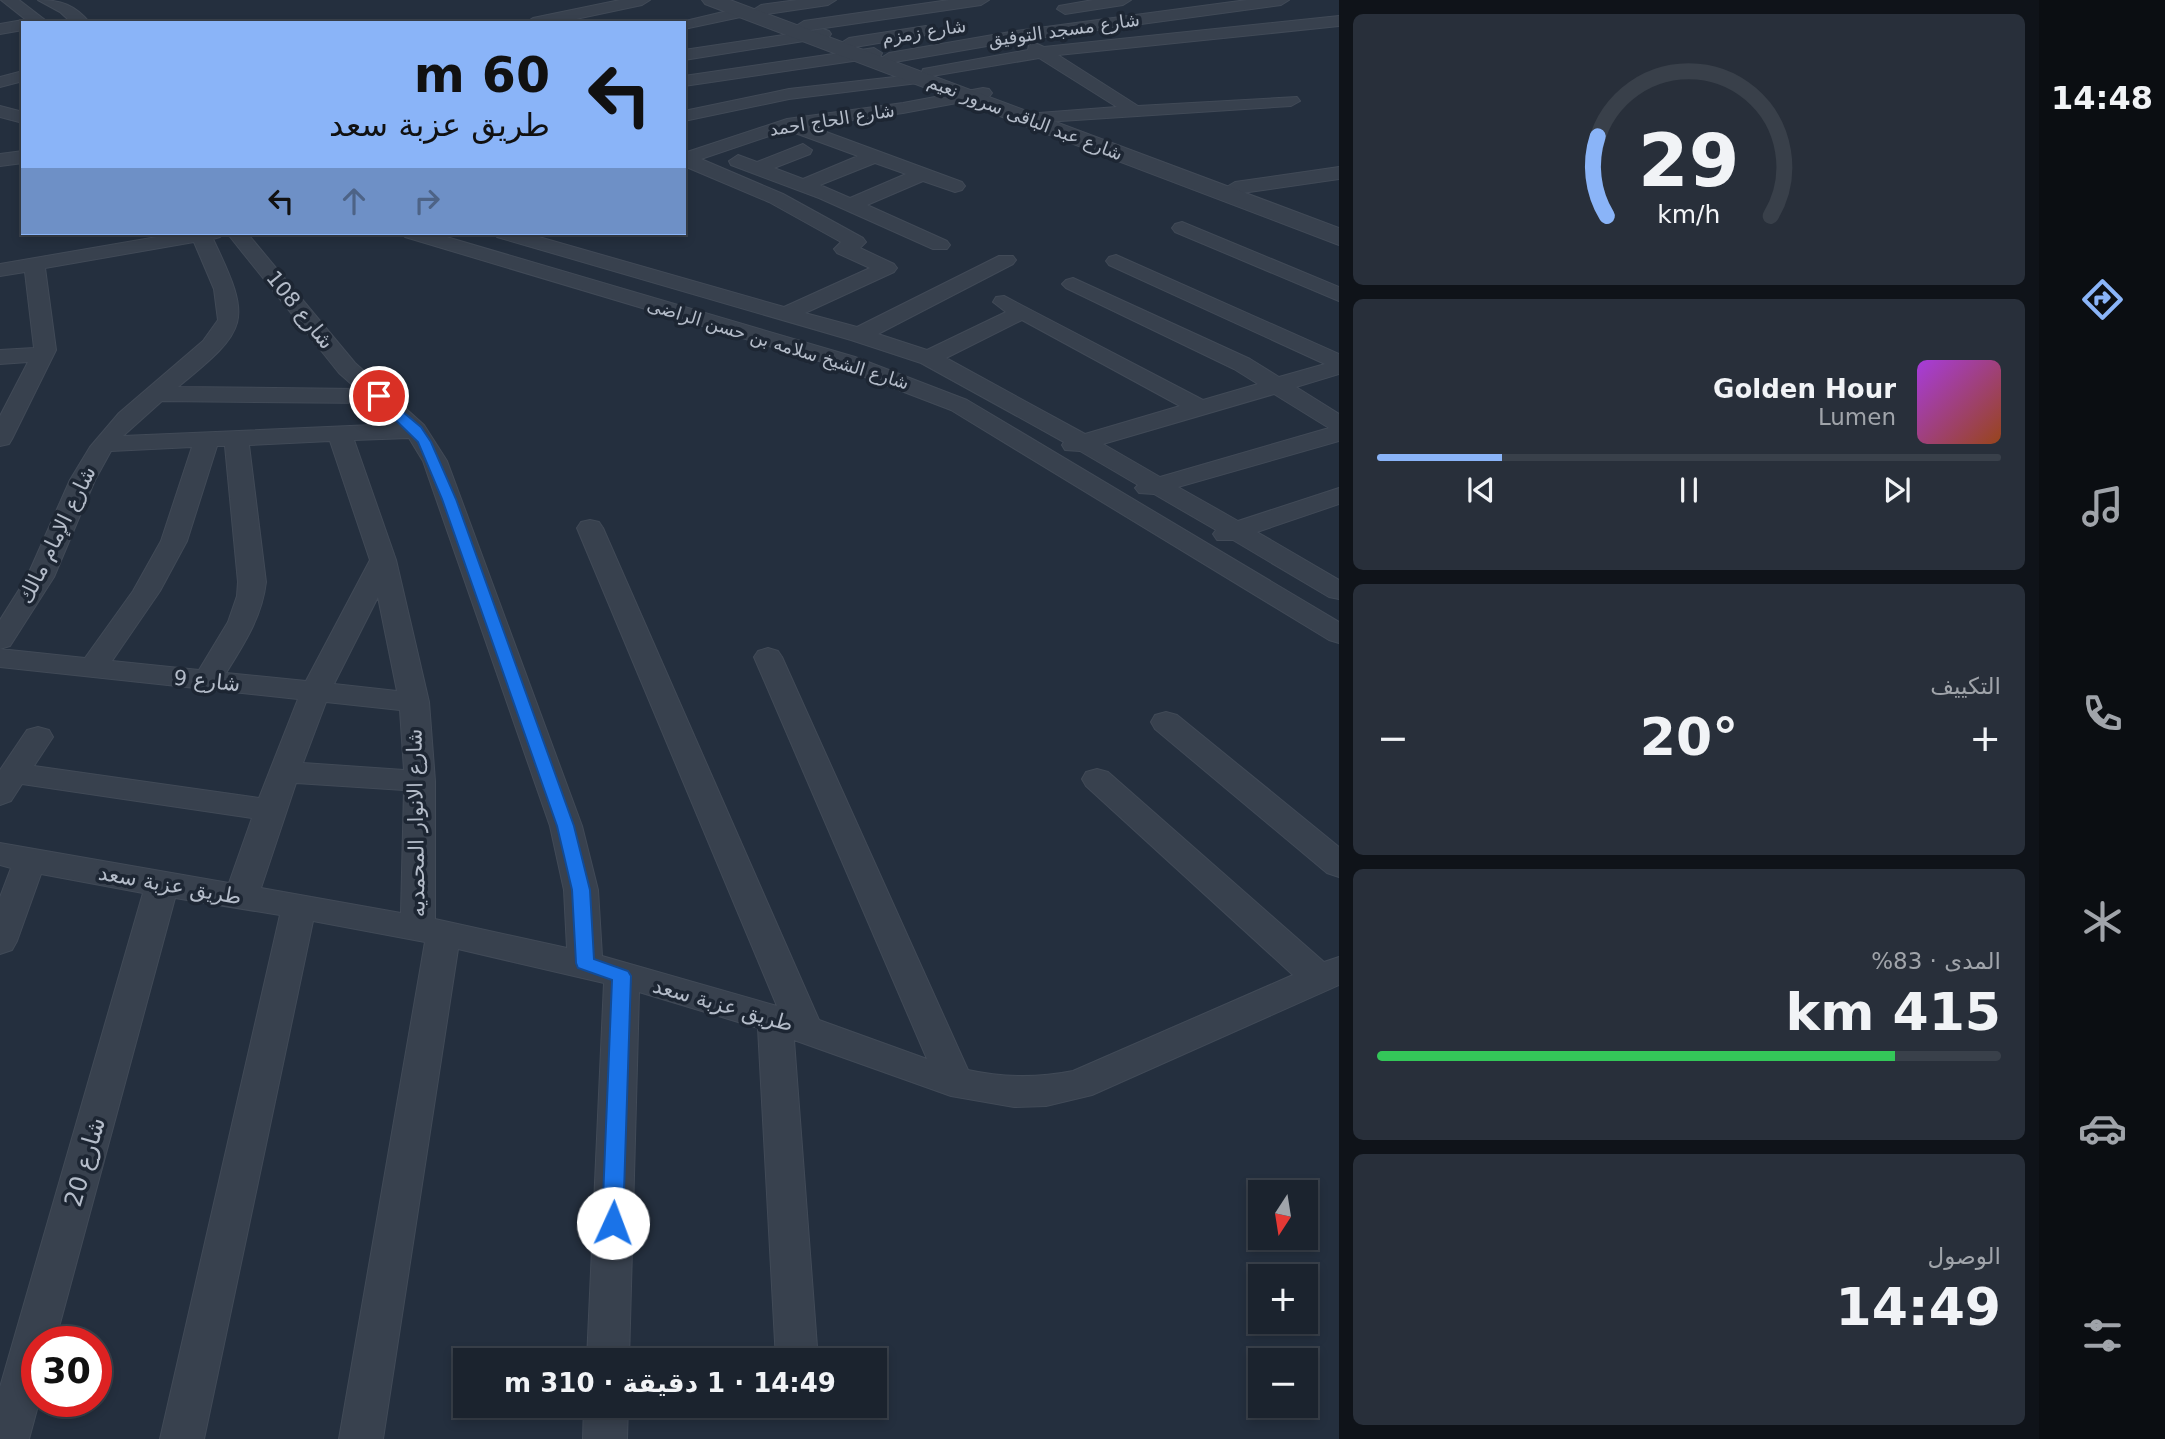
<!DOCTYPE html>
<html lang="ar">
<meta charset="utf-8">
<style>
body{margin:0;font-family:"DejaVu Sans",Vazirmatn,sans-serif;background:#282f3a;color:#f1f3f6;direction:rtl;height:100vh;display:flex;flex-direction:column;font-size:26px;white-space:nowrap}
*{box-sizing:border-box;margin:0}
p{font-size:23px;color:#a0a4aa}
.icon{flex:none;width:38px;height:38px;fill:none;stroke:currentColor;stroke-width:2;stroke-linecap:round;stroke-linejoin:round}
.map{position:relative;flex:1;overflow:hidden;direction:ltr}
.panel{display:flex;flex-direction:column;gap:14px;padding:14px;background:#0f1319;width:700px}
.panel>*{flex:none}
.guide{position:absolute;left:21px;top:21px;width:665px;height:214px;border-radius:0px;box-shadow:0 4px 10px #0003,0 0 0 2px #39404a;direction:rtl;background:#8ab4f8;color:#111;overflow:hidden}
.needle{width:46px;rotate:192deg}
.tools{position:absolute;left:1248px;top:1180px;display:grid;gap:14px}
.tools a{display:grid;place-items:center;width:70px;height:70px;border-radius:0px;background:#1b232e;box-shadow:0 4px 10px #0003,0 0 0 2px #39404a;font-size:35px}
.speed{position:absolute;left:21px;top:1326px;display:flex;gap:14px;font-size:35px;font-weight:700;text-align:center}
.speed>*{display:grid;place-content:center;width:91px;height:91px;border-radius:50%;background:#1b232e;box-shadow:0 4px 10px #0003,0 0 0 2px #39404a;line-height:1}
.speed .limit{border:10px solid #d22;background:#fff;color:#111}
.pin{position:absolute;display:grid;place-items:center;width:60px;height:60px;color:#fff;margin:-30px;border:4px solid #fff;border-radius:50%;box-shadow:0 2px 7px #0007}
.me{position:absolute;width:77px;margin:-38px;rotate:2deg;stroke-linejoin:round;filter:drop-shadow(0 0 5px #0008)}
.turn{display:flex;align-items:center;gap:24px;height:147px;padding:0 21px;font-size:32px}
.turn .icon{width:91px;height:91px;stroke-width:2.5}
.turn b{display:block;font-size:49px;line-height:60px}
.lanes{display:flex;align-items:center;height:66px;padding:0 21px;background:#0003;justify-content:center;gap:35px;direction:ltr}
.lanes .off{opacity:.35}
.big{font-size:52px;font-weight:700;line-height:1.1}
.panel .tile{flex:1;display:flex;flex-direction:column;justify-content:center;gap:10px;min-width:0;padding:0 24px;border-radius:10px;background:#282f3a}
.panel .dial{align-items:center;gap:0}
.dial svg{height:182px;overflow:visible;fill:none;stroke:#39404a;stroke-width:7;stroke-linecap:round;text-anchor:middle}
.dial text{fill:#f1f3f6;stroke:none}
.song{display:flex;align-items:center;gap:21px}
.cover{width:84px;height:84px;border-radius:10px;background:linear-gradient(135deg,hsl(280 70% 55%),hsl(20 70% 35%))}
.played{height:7px;border-radius:4px;background:linear-gradient(90deg,#8ab4f8 20%,#39404a 20%)}
.keys{display:flex;justify-content:space-around;direction:ltr}
.heat{display:flex;justify-content:space-between;align-items:center;font-size:38px;direction:ltr}
.charge{height:10px;border-radius:5px;background:linear-gradient(90deg,#34c759 83%,#39404a 0)}
.trip{position:absolute;left:453px;top:1348px;width:434px;height:70px;border-radius:0px;background:#1b232e;box-shadow:0 4px 10px #0003,0 0 0 2px #39404a;font-weight:700;line-height:70px;text-align:center;direction:rtl}
main{display:flex;flex:1;min-height:0}
.tabs{display:flex;flex-direction:column;width:126px;justify-content:space-around;align-items:center;background:#0b0e12;color:#a0a4aa}
.tabs .icon{width:49px;height:49px}
.tabs .current{color:#8ab4f8}
.tabs b{font-size:32px;color:#f1f3f6}
.map>svg:first-child{display:block}
.lines{fill:none;stroke-linecap:round;stroke-linejoin:round}
.minor-casing{stroke:#414a57;stroke-width:2}
.tertiary-casing{stroke:#414a57;stroke-width:2}
.minor{fill:#38414e;fill-rule:evenodd}
.tertiary{fill:#38414e;fill-rule:evenodd}
.route{fill:#1a73e8;stroke:#114b97;stroke-width:2}
.labels{text-anchor:middle;stroke-width:7;stroke-linejoin:round;paint-order:stroke}
.far-street-label{font-size:18px;fill:#b4bcc9;stroke:#1d2633}
.street-label{font-size:21px;fill:#b4bcc9;stroke:#1d2633}
.near-street-label{font-size:24px;fill:#b4bcc9;stroke:#1d2633}
</style>
<main>
<nav class="tabs">
<b>14:48</b>
<svg class="icon current" aria-label="directions" viewBox="0 0 24 24"><path d="M12 3l9 9-9 9-9-9zM9 14v-3h6M13 9l2 2-2 2"/></svg>
<svg class="icon" aria-label="music" viewBox="0 0 24 24"><path d="M9 18V5l10-2v13"/><circle cx="6" cy="18" r="3"/><circle cx="16" cy="16" r="3"/></svg>
<svg class="icon" aria-label="phone" viewBox="0 0 24 24"><path d="M5 4h4l2 5-3 2q2 4 5 5l2-3 5 2v4C11 20 4 13 5 4z"/></svg>
<svg class="icon" aria-label="climate" viewBox="0 0 24 24"><path d="M12 3v18M4 7l16 10M4 17L20 7"/></svg>
<svg class="icon" aria-label="car" viewBox="0 0 24 24"><path d="M5 17H2v-5l4-1 3-4h7l3 4 3 1v5h-3M9 17h6M6 11h13"/><circle cx="7" cy="17" r="2"/><circle cx="17" cy="17" r="2"/></svg>
<svg class="icon" aria-label="filters" viewBox="0 0 24 24"><path d="M4 7h16M4 17h16"/><circle cx="9" cy="7" r="2"/><circle cx="15" cy="17" r="2"/></svg>
</nav>
<section class="panel">
<div class="tile dial"><svg viewBox="0 0 100 80">
<path d="M14 69A42 42 0 1 1 86 69"/>
<path d="M14 69A42 42 0 0 1 10 34" stroke="#8ab4f8"/>
<text x="50" y="56" font-size="32" font-weight="700">29</text>
<text x="50" y="72" font-size="11">km/h</text>
</svg></div>
<div class="tile">
<div class="song"><i class="cover"></i><div><b>Golden Hour</b><p>Lumen</p></div></div>
<div class="played"></div>
<div class="keys"><svg class="icon" aria-label="previous" viewBox="0 0 24 24"><path d="M18 5L8 12l10 7zM5 5v14"/></svg><svg class="icon" aria-label="pause" viewBox="0 0 24 24"><path d="M8 5v14M16 5v14"/></svg><svg class="icon" aria-label="next" viewBox="0 0 24 24"><path d="M6 5l10 7-10 7zM19 5v14"/></svg></div>
</div>
<div class="tile"><p>التكييف</p>
<div class="heat"><a>−</a><b class="big">20°</b><a>+</a></div>
</div>
<div class="tile"><p>المدى · 83%</p><b class="big">415 km</b><div class="charge"></div></div>
<div class="tile"><p>الوصول</p><b class="big">14:49</b></div>
</section>
<div class="map">
<svg width="1339" height="1439" viewBox="0 0 1339 1439">
<rect width="100%" height="100%" fill="#242f3e"/>
<g class="lines">
<defs>
<g id="minor">
<path d="M1 0H19L49 23H30Z"/>
<path d="M38 0C61 0 75 5 90 23H72L60 12Z"/>
<path d="M620 0H650L642 5 557 23H525L533 18Z"/>
<path d="M797 0H836L828 5 761 15 753 10 761 5Z"/>
<path d="M949 0H989L981 5 804 31 796 26 804 21Z"/>
<path d="M1093 0H1131L1123 5 1065 14 1057 9 1059 6Z"/>
<path d="M1247 0H1289L1281 5 1016 41 889 63 881 58 889 53 1016 31Z"/>
<path d="M744 7 750 9 752 12 750 15 684 29V23H677Z"/>
<path d="M1339 16V26L1058 55 1138 106 1297 97 1300 101 1291 106 1045 122 1039 121 1036 117 1039 113 1117 107 1039 58 926 77 924 82 918 83 789 99 684 121V111L789 89 921 74 923 69 929 68 1028 50 1029 45 1035 43 1044 47Z"/>
<path d="M23 20 29 23H23V30L0 34V24Z"/>
<path d="M926 26 934 31 932 34 849 48 841 43 849 38Z"/>
<path d="M823 29 829 31 831 34 829 37 684 60V50Z"/>
<path d="M874 48 882 53 880 57 684 86V76Z"/>
<path d="M23 71V81L0 87V77Z"/>
<path d="M983 88 989 89 992 93 989 97 903 113 810 126 962 182 965 186 962 190 955 192 923 181 867 205 947 241 950 245 947 249H933L819 198 731 165 729 161 738 155 757 162 803 144 812 150 810 154 774 168 803 179 858 156 787 130 701 159 783 194 863 238 866 242 860 248 894 264 897 268 894 272 805 313 857 327 999 256H1013L1016 260 1013 264 878 334 927 350 1006 312 993 302 996 297 1004 296 1203 400 1258 384 1234 369 1066 288 1062 284 1066 280 1073 278 1250 359 1279 377 1325 364 1109 265 1106 261 1109 257 1116 255 1339 354V374L1296 387 1339 414V441L1178 487 1238 521 1339 488V504L1257 532 1339 580V599L1329 597 1233 540H1217L1213 534 1216 530 1154 494 1139 493 1135 488 1138 485 1080 451 1065 450 1062 445 1064 442 921 363 851 340 497 237 494 233H525L784 307 870 268 837 253 834 249 841 242 769 202 684 166V153L787 119 903 103ZM875 163 906 174 850 198 820 185ZM1022 320 1180 406 1085 434 946 358ZM1274 394 1329 428 1160 477 1103 444Z"/>
<path d="M0 106 23 112V123L0 117Z"/>
<path d="M23 151V163L0 166V154Z"/>
<path d="M1339 167V179L1235 194 1225 188 1235 182Z"/>
<path d="M1182 222 1339 287V301L1175 232 1172 228 1175 224Z"/>
<path d="M180 233H223L220 237 213 239C253 322 249 329 178 387L357 389 339 373 227 233H247L355 363 424 425 447 461 582 826 598 890 602 956 777 1006 577 528 581 522 590 520 599 522 603 528 819 1020 927 1059 754 657 758 651 768 648 778 651 782 657 968 1070C1004 1078 1038 1078 1073 1071L1293 975 1086 786 1082 779 1086 772 1097 769 1108 772 1324 962 1339 957V985L1092 1095 1046 1106 1014 1107 951 1096 794 1040 818 1360H776L758 1028 639 992 629 1360H587L604 983 458 949 383 1439H339L425 942 313 921 204 1439H160L280 915 175 898 55 1342H37V1402H39L29 1439H0V1387L143 893 41 874 17 941 12 950 0 954V897L11 868 0 865V843L229 883 252 818 22 784 11 801 0 805V770L27 730 38 727 49 730 53 737 34 766 259 798 298 699 0 667V649L85 658 133 591 161 541 192 447 111 451 95 480 54 577 10 646 0 649V620L27 577 70 480 90 447 119 413 203 341 218 320 214 289 194 242 45 268 56 350 12 439 9 444 0 446V416L28 362 0 364V350L34 348 25 272 0 276V264ZM162 401 372 403 395 424 123 436ZM409 438 423 461 550 826 564 890 567 948 435 919V781L429 702 396 560 354 440ZM330 441 370 560 306 681 226 673C244 644 262 617 266 582L249 445ZM217 446H225L238 582 237 596 228 622 199 670 112 661 160 591 187 541ZM378 597 397 691 334 684ZM326 702 400 710 404 770 303 763ZM296 783 404 790 401 913 261 888Z"/>
<path d="M402 233H433L855 357 967 400 1339 622V643L1329 640 951 410 839 367 405 237Z"/>
<path d="M1166 712 1177 715 1339 847V877L1327 873 1155 729 1151 722 1155 715Z"/>
<path d="M584 1405H628L627 1439H583Z"/>
</g>
<path id="tertiary" d="M702 0H730L1339 228V245L705 4Z"/>
</defs>
<use href="#minor" class="minor-casing"/>
<use href="#tertiary" class="tertiary-casing"/>
<use href="#minor" class="minor"/>
<use href="#tertiary" class="tertiary"/>
</g>
<path class="route" d="M379 392 421 427 431 442 456 499 574 826 590 890 594 959 628 971 631 976 623 1223 620 1229 613 1232 605 1229 602 1223 612 980 578 968 576 963 572 890 557 826 442 499 418 442 374 399V394Z"/>
<g class="labels">
<g class="far-street-label">
<text transform="translate(1064 30) rotate(-8)" y="6">شارع مسجد التوفيق</text>
<text transform="translate(924 32) rotate(-9)" y="6">شارع زمزم</text>
<text transform="translate(1025 118) rotate(21)" y="6">شارع عبد الباقى سرور نعيم</text>
<text transform="translate(832 120) rotate(-9)" y="6">شارع الحاج احمد</text>
<text transform="translate(778 344) rotate(17)" y="6">شارع الشيخ سلامه بن حسن الراضى</text>
</g>
<g class="street-label">
<text transform="translate(300 310) rotate(51)" y="7">شارع 108</text>
<text transform="translate(57 535) rotate(-64)" y="7">شارع الإمام مالك</text>
<text transform="translate(207 681) rotate(6)" y="7">شارع 9</text>
<text transform="translate(416 823) rotate(-91)" y="7">شارع الانوار المحمديه</text>
<text transform="translate(170 885) rotate(10)" y="7">طريق عزبة سعد</text>
<text transform="translate(723 1005) rotate(16)" y="7">طريق عزبة سعد</text>
</g>
<g class="near-street-label">
<text transform="translate(85 1162) rotate(-74)" y="8">شارع 20</text>
</g>
</g>
</svg>
<div class="tools">
<a><svg class="needle" viewBox="-14 -14 28 28"><path d="M0-13l5 13h-10z" fill="#e53935"/><path d="M0 13l5-13h-10z" fill="#a0a4aa"/></svg></a>
<a>+</a>
<a>−</a>
</div>
<div class="speed"><div class="limit">30</div></div>
<div class="pin" style="left:379px;top:396px;background:#d93025"><svg class="icon" aria-label="arrive" viewBox="0 0 24 24"><path d="M6 21V4h12l-3 4 3 4H6"/></svg></div>
<svg class="me" style="left:613px;top:1223px" viewBox="-20 -20 40 40"><circle r="19" fill="#fff"/><path d="M0-13L10 11 0 6-10 11z" fill="#1a73e8"/></svg>
<div class="trip">14:49 · 1 دقيقة · 310 m</div>
<div class="guide">
<div class="turn"><svg class="icon" aria-label="left" viewBox="0 0 24 24"><path d="M17 20v-9H6M10 6l-5 5 5 5"/></svg><div><b>60 m</b>طريق عزبة سعد</div></div>
<div class="lanes"><svg class="icon" aria-label="left" viewBox="0 0 24 24"><path d="M17 20v-9H6M10 6l-5 5 5 5"/></svg><svg class="icon off" aria-label="ahead" viewBox="0 0 24 24"><path d="M12 20V5M6 11l6-6 6 6"/></svg><svg class="icon off" aria-label="right" viewBox="0 0 24 24"><path d="M7 20v-9h11M14 6l5 5-5 5"/></svg></div>
</div>
</div>
</main>
